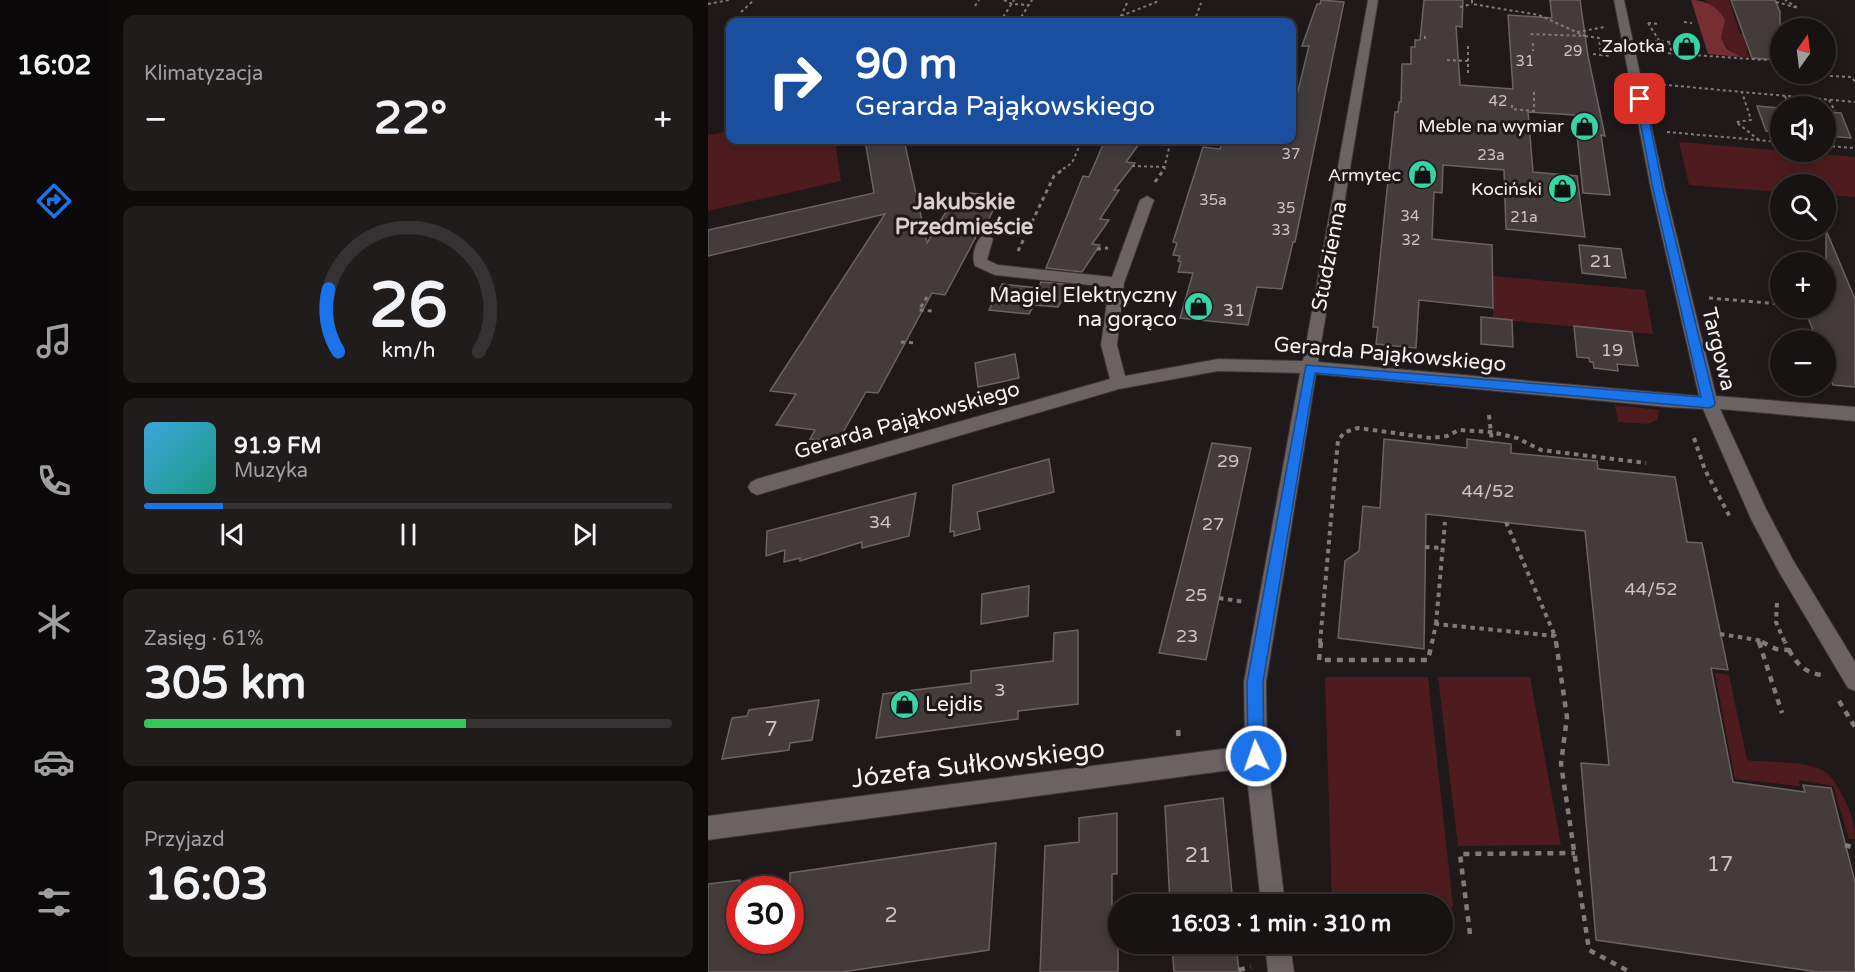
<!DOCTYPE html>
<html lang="pl">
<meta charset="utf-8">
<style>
body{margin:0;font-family:"Varela Round",sans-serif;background:#211c1c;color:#f1f3f6;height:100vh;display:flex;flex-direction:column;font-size:22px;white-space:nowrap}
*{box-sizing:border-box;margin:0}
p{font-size:20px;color:#9f9ea0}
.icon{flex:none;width:33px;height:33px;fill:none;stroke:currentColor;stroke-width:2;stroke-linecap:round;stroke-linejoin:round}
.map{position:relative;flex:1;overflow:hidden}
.side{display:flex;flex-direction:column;gap:15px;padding:15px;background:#0d0a0a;width:600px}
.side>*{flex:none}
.guide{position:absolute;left:18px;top:18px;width:570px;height:126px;border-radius:12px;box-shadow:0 3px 15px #0003,0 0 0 2px #363233;background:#1a4fa0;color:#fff;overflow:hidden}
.needle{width:39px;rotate:14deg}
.buttons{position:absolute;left:1062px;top:18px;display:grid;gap:12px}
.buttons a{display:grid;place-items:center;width:66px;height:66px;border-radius:50%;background:#181313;box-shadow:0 3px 15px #0003,0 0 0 2px #363233;font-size:30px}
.speed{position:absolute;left:18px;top:876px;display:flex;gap:12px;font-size:30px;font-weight:700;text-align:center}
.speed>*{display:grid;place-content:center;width:78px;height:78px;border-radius:50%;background:#181313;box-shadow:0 3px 15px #0003,0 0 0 2px #363233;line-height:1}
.speed .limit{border:9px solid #d22;background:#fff;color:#111}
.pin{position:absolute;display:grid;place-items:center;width:51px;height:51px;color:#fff;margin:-26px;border-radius:12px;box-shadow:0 3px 9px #0006}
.me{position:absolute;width:66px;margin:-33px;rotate:357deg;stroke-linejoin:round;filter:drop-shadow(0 0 4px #0008)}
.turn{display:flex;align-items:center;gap:21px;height:126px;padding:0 30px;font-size:27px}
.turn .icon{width:78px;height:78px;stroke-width:2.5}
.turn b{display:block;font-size:42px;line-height:51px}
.big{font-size:45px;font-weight:700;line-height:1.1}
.side .widget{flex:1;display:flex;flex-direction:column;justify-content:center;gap:9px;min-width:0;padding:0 21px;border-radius:12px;background:#211c1c}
.side .dial{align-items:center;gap:0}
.dial svg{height:156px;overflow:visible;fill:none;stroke:#363233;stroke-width:7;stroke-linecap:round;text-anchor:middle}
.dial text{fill:#f1f3f6;stroke:none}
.song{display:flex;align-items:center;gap:18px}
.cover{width:72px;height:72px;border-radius:9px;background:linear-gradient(135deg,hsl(200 70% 55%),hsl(170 70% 35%))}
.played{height:6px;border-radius:3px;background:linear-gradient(90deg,#1a73e8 15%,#363233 15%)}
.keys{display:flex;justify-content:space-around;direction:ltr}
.heat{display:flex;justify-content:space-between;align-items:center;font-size:33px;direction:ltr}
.charge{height:9px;border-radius:4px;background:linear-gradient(90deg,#34c759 61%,#363233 0)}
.trip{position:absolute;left:400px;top:894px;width:345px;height:60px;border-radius:30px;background:#181313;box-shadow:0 3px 15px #0003,0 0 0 2px #363233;font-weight:700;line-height:60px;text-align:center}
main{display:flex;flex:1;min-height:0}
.dock{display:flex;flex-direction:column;width:108px;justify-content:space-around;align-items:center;background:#0a0808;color:#9f9ea0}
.dock .icon{width:42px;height:42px}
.dock .current{color:#1a73e8}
.dock b{font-size:27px;color:#f1f3f6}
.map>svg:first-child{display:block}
.green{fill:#4e1c1f}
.forest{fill:#752f33}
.building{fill:#443c3b;stroke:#6b6262;stroke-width:1.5}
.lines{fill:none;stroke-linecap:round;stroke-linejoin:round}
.street-casing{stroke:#3a3434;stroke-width:2}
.path-far3{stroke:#807a7a;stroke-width:2;stroke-dasharray:3 3;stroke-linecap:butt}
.path-far2{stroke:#807a7a;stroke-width:3;stroke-dasharray:4 4;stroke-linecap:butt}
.path-far1{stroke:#807a7a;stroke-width:4;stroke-dasharray:4.5 4.5;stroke-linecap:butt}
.path{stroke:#807a7a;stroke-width:4.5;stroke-dasharray:6 6;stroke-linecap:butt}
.street{fill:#6b6262;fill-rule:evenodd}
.route{fill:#1a73e8;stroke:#114b97;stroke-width:1.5}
.labels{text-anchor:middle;stroke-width:6;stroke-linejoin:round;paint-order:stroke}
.far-number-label{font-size:15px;fill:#cbc4c4}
.far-poi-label{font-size:18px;fill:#f8f2f2;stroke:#201919;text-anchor:end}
.number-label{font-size:18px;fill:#cbc4c4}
.street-label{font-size:21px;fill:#f8f2f2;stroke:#201919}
.poi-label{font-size:21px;fill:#f8f2f2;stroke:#201919;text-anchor:end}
.near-number-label{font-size:21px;fill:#cbc4c4}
.far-district-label{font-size:22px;font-weight:bold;fill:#dbd0d0;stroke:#201919}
.near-street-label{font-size:26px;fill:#f8f2f2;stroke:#201919}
</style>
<main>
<nav class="dock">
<b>16:02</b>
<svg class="icon current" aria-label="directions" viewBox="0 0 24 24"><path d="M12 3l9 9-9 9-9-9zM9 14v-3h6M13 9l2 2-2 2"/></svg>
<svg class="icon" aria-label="music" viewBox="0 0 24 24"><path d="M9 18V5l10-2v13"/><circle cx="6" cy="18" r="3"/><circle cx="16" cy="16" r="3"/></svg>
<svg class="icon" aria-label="phone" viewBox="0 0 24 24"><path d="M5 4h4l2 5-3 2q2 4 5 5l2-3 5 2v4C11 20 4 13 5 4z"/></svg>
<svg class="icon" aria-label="climate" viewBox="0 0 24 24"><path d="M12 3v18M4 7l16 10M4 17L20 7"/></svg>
<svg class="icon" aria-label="car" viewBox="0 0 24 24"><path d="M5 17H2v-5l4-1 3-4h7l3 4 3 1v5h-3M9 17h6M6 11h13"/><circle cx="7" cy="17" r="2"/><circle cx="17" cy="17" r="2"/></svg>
<svg class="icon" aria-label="filters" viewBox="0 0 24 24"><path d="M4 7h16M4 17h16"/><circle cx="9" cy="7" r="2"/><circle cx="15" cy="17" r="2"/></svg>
</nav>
<section class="side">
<div class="widget"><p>Klimatyzacja</p>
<div class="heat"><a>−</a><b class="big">22°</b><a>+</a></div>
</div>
<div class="widget dial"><svg viewBox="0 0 100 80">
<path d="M14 69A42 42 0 1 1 86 69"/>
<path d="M14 69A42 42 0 0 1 9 37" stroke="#1a73e8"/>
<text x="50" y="56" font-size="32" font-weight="700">26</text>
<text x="50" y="72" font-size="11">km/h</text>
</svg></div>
<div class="widget">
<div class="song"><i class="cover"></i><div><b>91.9 FM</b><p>Muzyka</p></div></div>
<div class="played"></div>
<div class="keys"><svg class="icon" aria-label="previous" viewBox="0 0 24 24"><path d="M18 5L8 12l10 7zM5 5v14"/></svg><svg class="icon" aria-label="pause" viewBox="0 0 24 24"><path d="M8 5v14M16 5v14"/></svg><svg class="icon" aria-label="next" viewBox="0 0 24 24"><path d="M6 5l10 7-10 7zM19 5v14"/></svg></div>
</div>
<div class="widget"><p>Zasięg · 61%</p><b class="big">305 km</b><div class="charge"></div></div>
<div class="widget"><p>Przyjazd</p><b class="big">16:03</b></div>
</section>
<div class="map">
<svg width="1147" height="972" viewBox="0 0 1147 972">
<rect width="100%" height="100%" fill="#201919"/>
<g class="green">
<path d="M997 0H1021L1032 34H1037L1039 39H1036L1041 58C1027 57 1020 49 1013 38 1022 13 1009 15 997 0Z"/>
<path d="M22 131V140H127L133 181 0 211V135Z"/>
<path d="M971 142 1147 157V197L1118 195V184H1072V192L981 185Z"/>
<path d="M785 276 937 290 945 334 785 319Z"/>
<path d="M907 405 951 410 949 420 940 424 910 422Z"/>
<path d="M1007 673 1021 675 1039 760C1059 763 1107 760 1121 775 1127 781 1132 791 1136 799 1143 812 1147 824 1147 839H1141L1125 786 1091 780 1092 786 1027 779Z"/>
<path d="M617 677H720L745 907H735V904H624Z"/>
<path d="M730 677H822L853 845 750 846Z"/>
</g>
<path class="forest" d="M983 0C997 0 1009 6 1017 20L1013 38 1019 49 1033 57 1000 54Z"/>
<g class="building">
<path d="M613 0 636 2 587 242H585L574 289 549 287 540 325 472 318 485 273 470 272 473 262 470 261 472 256 465 255 469 243 465 242 495 147 512 149 515 140H584V107H586L601 46H594L609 4H612Z"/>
<path d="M716 0H755L754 27 748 26 752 85 805 89 800 15 844 18 842 0H872L880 56 897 136 893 135 902 195 875 193 867 115 820 112 825 172 869 176 877 237 798 229 796 170 735 165 734 193 726 192 724 239 784 245 785 308 711 300 708 348 668 344 670 327H665L687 112H690L691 102H693L694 64H703V47H707V40H712Z"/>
<path d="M1023 0H1067L1072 12V60L1044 58Z"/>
<path d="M1049 106 1072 108V132L1058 131Z"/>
<path d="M1118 112 1133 113 1143 138 1118 136Z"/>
<path d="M157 140H196L219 243 247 197H259L262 193 293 196 272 235H269L237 295 224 293 170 393 158 392 130 441 102 439 107 430 68 425 88 394 62 391 177 214 0 256V230L166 193Z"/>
<path d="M397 140H434L418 162 427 163 406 190H411L392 219 401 220 384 244 392 245 374 272 338 268 375 176 381 177Z"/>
<path d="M1118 230 1147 299V387L1125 385 1118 364V340H1109L1096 308H1118Z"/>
<path d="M871 245 913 249 918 278 874 273Z"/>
<path d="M333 282 364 285 350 307 326 305 321 314 281 310 294 284 330 288Z"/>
<path d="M773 317 804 320 805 347 773 344Z"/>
<path d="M866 326 924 332 930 366 909 364 910 371 886 368 885 362H882L881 358 869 357Z"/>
<path d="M307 354 311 378 270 387 267 363Z"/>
<path d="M676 439 759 448V439L803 444V453L889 461 890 469 967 477 979 542 994 543 1020 670 1003 668 1025 782 1097 792 1095 785 1123 788 1147 882V972H1110L888 940 873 763 901 765 877 531 718 514 716 649 630 638 637 561 651 551 655 506 672 508Z"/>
<path d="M504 443 543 448 498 660 451 653Z"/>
<path d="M341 459 346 492 269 512 272 529 246 536V531L242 532 245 485Z"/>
<path d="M208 493 201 536 154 548V542L92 561V558L76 562 77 550 58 556 59 531Z"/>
<path d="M321 586 320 616 273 624 274 594Z"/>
<path d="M370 630V704L310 711V719L168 738 175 694 263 683V671L345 661 346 633Z"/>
<path d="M111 700 104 740 82 743 81 750 14 759 24 718 39 716 41 710Z"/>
<path d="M515 798 525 904H462L457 806Z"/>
<path d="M409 813V874H404V924H410V972H332L337 846 371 842V818Z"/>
<path d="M288 843 281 950 134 972H0V884L32 880V940H82V873Z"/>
<path d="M464 944H528L531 972H466Z"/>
</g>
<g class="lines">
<defs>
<g id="street">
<path d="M660 0H670L610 362 991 396 943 189 906 0H916L957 189 1008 396 1147 407V421L1012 409 1058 509 1085 560 1147 662V691L1140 688 1071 572 1043 519 995 409 959 407 608 374 558 682 559 756 577 904H553L538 768 0 840V816L537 746 536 682 592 373 510 371 411 389 49 495 43 492 40 487 43 482 49 479 402 379 393 345 401 287 287 275 267 266C263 257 267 238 278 234L285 239 279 260 290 265 404 277 432 200 439 196 446 200 416 283 409 345 417 376 510 359 595 361Z"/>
<path d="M557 944H582L586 972H560Z"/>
</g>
</defs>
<use href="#street" class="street-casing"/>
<g class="path-far3">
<path d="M296 0 304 4 321 5"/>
<path d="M764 0V4L831 15 877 36 821 34"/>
<path d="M1068 2 1090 8 1077 0"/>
<path d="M0 4 21 0"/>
<path d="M267 6 271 0"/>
<path d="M752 7 764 4"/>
<path d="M33 12 46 0"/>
<path d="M413 16 451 1"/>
<path d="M175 17 195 18"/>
<path d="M470 19 500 21"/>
<path d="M292 22 306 0"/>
<path d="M310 22 324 0"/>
<path d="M410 22 420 1"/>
<path d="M486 22 493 3"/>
<path d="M976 22 984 23"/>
<path d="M940 23 959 53"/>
<path d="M940 23 952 24"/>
<path d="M869 32 897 27"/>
<path d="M717 36V41"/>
<path d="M877 36 891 38 893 55 902 56"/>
<path d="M941 41 967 42"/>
<path d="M961 42 964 54"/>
<path d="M825 43V51"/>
<path d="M760 46V74"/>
<path d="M942 52 1072 61"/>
<path d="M885 54 893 55"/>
<path d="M739 60 760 61"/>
<path d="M1122 76 1144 77 1147 82"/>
<path d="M949 84 1034 92"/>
<path d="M1077 96 1081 106"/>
<path d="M1121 100 1127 111"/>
<path d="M804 105V109L826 111V92"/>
<path d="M959 132 1072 142"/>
<path d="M433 140 463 141"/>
<path d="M1051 140 1028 122 1043 120 1034 92 1147 102"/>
<path d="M1118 146 1147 148"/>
<path d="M424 166 456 167"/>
<path d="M355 169 364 163 374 140"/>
<path d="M456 169 463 140"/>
</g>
<g class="path-far2">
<path d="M447 182 457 168"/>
<path d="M389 249 400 248"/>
<path d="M310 251 346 176 357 168"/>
<path d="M219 297 211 310 225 311"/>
<path d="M1001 298 1072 304"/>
<path d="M193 342 207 343"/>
</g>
<g class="path-far1">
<path d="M781 415 784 442"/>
<path d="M986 438 997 470 1023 519"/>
<path d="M798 522 847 636"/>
<path d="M717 547 735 548"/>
<path d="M511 598 537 602"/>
<path d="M1069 603 1068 622 1077 643"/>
<path d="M728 624 737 522"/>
<path d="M1012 634 1050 640 1057 643"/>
<path d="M1050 640 1051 643"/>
<path d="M612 643 630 440 637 432 650 428 723 438 739 436 751 430 783 432 809 438 833 450 938 463"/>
<path d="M724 643 728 624 847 636 848 643"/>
</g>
<g class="path">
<path d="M613 642 611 660H720L724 642"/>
<path d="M848 642 859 717 853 764 881 950 922 972"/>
<path d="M1051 642 1074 713"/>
<path d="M1054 642 1068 649 1081 650 1077 642"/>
<path d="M1081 650C1089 664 1097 673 1114 675"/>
<path d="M1131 701 1147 727"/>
<path d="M470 730 471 740"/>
<path d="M1137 845 1147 848"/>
<path d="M762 934 752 854 867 853"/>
<path d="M531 970 543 967"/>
</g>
<use href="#street" class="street"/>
</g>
<path class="route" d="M932 96 937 99 955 189 1007 403 1006 406 1001 408 607 373 555 682 556 756 554 762 548 764 542 762 540 756 539 682 598 365 993 397 945 189 928 99Z"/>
<defs>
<symbol id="shop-disc" viewBox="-11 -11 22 22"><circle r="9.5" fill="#36d4a7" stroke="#201919"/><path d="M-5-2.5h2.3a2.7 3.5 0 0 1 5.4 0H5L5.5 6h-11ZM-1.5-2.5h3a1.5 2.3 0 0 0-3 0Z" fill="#111"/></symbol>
</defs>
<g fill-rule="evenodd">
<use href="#shop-disc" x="962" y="30" width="33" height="33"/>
<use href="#shop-disc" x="860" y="110" width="33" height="33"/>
<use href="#shop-disc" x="698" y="158" width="33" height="33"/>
<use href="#shop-disc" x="838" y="172" width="33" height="33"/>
<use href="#shop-disc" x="474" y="290" width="33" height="33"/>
<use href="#shop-disc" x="180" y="688" width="33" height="33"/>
</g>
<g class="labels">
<g class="far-number-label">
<text x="865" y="56">29</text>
<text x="817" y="66">31</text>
<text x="790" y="106">42</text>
<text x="583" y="159">37</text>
<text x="783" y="160">23a</text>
<text x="505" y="205">35a</text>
<text x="578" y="213">35</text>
<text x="702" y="221">34</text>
<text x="816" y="222">21a</text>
<text x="573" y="235">33</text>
<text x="703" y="245">32</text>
</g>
<g class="far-poi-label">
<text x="957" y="52">Zalotka</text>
<text x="856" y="132">Meble na wymiar</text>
<text x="693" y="181">Armytec</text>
<text x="834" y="195">Kociński</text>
</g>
<g class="number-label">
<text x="893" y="267">21</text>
<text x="526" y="316">31</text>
<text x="904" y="356">19</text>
<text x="520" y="467">29</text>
<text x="780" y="497">44/52</text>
<text x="172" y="528">34</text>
<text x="505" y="530">27</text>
<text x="943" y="595">44/52</text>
<text x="488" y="601">25</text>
<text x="479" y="642">23</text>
<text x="292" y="696">3</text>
</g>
<g class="street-label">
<text transform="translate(621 256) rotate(-79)" y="7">Studzienna</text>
<text transform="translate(1011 349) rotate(76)" y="7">Targowa</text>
<text transform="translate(682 354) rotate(5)" y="7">Gerarda Pająkowskiego</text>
<text transform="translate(199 420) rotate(-16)" y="7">Gerarda Pająkowskiego</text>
</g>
<g class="poi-label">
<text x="469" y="302">Magiel Elektryczny<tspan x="469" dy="24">na gorąco</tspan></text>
<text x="217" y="711" text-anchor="start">Lejdis</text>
</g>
<g class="near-number-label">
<text x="63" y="736">7</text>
<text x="490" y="862">21</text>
<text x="1012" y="871">17</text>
<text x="183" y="922">2</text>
</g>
<g class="far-district-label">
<text x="256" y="209">Jakubskie<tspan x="256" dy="25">Przedmieście</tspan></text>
</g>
<g class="near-street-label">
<text transform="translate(270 763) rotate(-7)" y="9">Józefa Sułkowskiego</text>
</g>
</g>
</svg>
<div class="buttons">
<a><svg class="needle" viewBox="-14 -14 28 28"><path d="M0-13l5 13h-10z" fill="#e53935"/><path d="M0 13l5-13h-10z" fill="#9f9ea0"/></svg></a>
<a><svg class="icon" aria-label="sound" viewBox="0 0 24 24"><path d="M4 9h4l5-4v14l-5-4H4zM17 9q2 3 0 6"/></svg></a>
<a><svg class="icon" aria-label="search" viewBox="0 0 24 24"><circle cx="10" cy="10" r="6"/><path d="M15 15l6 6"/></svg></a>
<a>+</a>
<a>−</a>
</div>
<div class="speed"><div class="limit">30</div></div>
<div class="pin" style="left:932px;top:99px;background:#d93025"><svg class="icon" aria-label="arrive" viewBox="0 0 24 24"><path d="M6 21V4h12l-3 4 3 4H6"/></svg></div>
<svg class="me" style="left:548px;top:756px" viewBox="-20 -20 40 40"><circle r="17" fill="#1a73e8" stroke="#fff" stroke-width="3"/><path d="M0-11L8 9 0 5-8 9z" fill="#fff"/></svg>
<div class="trip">16:03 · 1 min · 310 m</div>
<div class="guide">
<div class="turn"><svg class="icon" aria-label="right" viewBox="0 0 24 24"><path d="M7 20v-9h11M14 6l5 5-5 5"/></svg><div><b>90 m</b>Gerarda Pająkowskiego</div></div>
</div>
</div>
</main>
